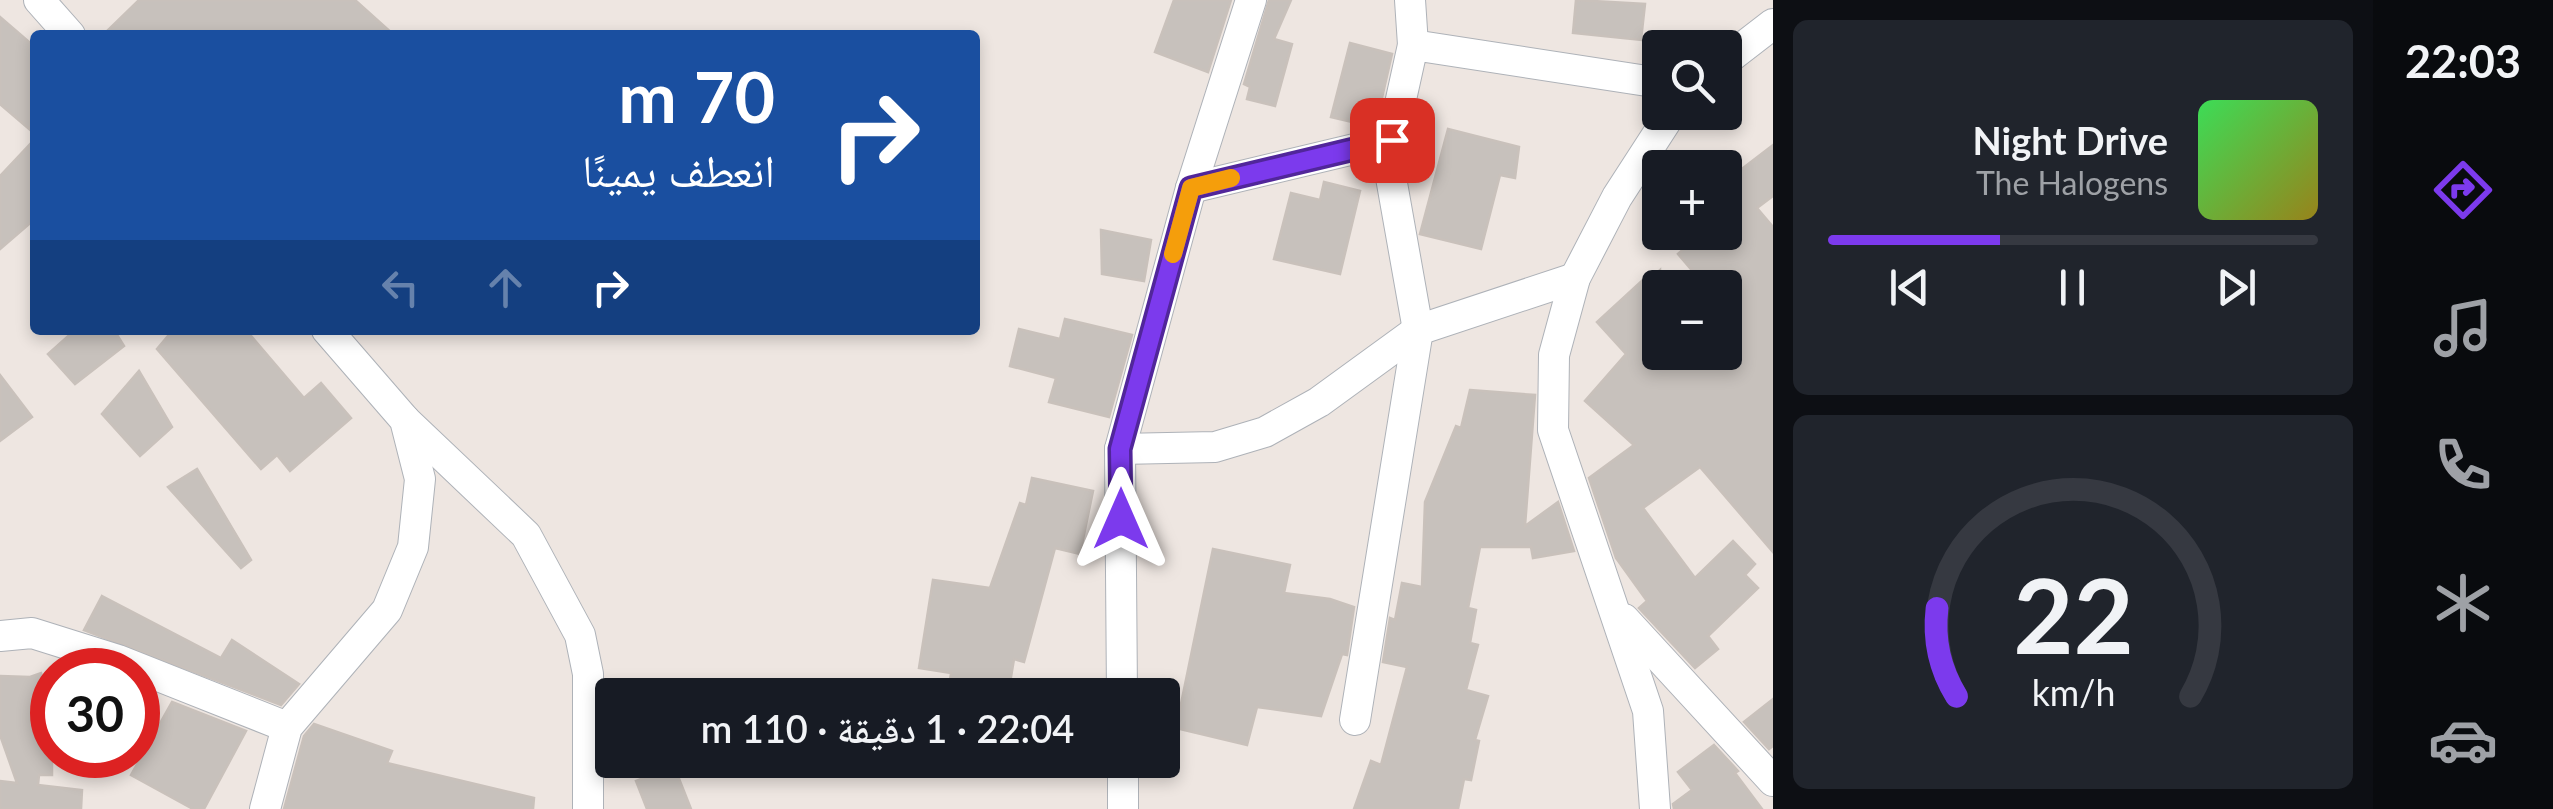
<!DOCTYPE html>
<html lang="ar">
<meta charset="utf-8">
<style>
body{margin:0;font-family:Lato,"Noto Naskh Arabic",sans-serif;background:#20242c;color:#f1f3f6;direction:rtl;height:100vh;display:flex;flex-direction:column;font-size:38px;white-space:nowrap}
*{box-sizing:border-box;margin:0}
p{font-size:32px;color:#9ea1a6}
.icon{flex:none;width:55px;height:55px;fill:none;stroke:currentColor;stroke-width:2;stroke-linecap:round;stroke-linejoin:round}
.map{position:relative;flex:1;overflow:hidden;direction:ltr}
.sheet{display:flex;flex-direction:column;gap:20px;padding:20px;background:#0d0f14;width:600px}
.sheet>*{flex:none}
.guide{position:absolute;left:30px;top:30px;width:950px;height:305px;border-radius:10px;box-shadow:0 5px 15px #0003;direction:rtl;background:#1a4fa0;color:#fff;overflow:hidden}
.controls{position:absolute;left:1642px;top:30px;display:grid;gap:20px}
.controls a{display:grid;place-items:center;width:100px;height:100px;border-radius:10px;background:#171b24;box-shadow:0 5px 15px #0003;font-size:50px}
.speed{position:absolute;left:30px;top:648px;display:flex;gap:20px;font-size:50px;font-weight:700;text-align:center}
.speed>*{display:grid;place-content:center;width:130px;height:130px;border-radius:50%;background:#171b24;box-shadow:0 5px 15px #0003;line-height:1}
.speed .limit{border:15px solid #d22;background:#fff;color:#111}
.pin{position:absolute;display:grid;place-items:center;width:85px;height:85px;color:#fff;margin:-42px;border-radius:20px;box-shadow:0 5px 15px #0006}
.me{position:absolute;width:110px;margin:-55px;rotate:0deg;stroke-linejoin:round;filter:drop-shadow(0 0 8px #0008)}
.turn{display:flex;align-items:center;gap:35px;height:210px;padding:0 40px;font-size:45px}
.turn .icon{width:130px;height:130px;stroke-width:2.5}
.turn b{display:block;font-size:70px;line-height:85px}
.lanes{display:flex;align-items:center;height:95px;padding:0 40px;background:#0003;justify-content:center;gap:50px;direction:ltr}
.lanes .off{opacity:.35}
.sheet .widget{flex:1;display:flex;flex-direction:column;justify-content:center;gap:15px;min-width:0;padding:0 35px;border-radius:15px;background:#20242c}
.sheet .dial{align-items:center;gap:0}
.dial svg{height:260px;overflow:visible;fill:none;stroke:#363941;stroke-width:7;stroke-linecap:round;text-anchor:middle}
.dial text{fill:#f1f3f6;stroke:none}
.song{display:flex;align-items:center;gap:30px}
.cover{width:120px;height:120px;border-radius:15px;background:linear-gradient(135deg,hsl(130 70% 55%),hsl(50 70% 35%))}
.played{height:10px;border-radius:5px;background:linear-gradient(90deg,#7c3aed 35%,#363941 35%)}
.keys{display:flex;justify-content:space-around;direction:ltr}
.trip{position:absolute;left:595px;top:678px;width:585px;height:100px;border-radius:10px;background:#171b24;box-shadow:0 5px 15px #0003;font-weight:600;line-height:100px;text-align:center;direction:rtl}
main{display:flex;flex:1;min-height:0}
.tab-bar{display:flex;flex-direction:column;width:180px;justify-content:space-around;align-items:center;background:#090b0e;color:#9ea1a6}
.tab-bar .icon{width:70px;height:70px}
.tab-bar .current{color:#7c3aed}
.tab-bar b{font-size:45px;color:#f1f3f6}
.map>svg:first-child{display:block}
.building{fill:#c7c1bc;stroke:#c9c1bb;stroke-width:2.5}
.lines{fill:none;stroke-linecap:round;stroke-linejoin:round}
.minor-casing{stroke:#aeb2b8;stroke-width:32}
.minor{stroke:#fff;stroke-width:30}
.route-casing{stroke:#51269a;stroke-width:25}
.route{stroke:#7c3aed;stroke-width:18}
.slow{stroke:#f59e0b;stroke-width:18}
</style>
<main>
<nav class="tab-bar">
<b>22:03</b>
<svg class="icon current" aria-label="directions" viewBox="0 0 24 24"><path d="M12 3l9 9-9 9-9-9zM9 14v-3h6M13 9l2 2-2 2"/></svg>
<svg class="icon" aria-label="music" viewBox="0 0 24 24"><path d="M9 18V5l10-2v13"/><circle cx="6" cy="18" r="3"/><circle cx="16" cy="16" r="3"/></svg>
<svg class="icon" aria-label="phone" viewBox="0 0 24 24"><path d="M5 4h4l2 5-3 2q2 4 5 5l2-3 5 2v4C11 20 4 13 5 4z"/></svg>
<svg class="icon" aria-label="climate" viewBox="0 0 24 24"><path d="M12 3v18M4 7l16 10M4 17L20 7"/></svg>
<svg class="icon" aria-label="car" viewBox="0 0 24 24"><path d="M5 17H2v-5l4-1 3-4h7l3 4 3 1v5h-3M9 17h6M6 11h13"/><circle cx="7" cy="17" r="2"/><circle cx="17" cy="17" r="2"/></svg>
</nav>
<section class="sheet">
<div class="widget">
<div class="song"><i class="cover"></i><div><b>Night Drive</b><p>The Halogens</p></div></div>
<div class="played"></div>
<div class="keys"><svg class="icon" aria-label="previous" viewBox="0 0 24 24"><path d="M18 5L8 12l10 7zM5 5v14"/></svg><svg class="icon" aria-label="pause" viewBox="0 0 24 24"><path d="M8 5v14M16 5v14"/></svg><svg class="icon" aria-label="next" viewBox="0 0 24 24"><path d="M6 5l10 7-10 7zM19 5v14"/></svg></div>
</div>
<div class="widget dial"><svg viewBox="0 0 100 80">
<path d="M14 69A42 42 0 1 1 86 69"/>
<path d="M14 69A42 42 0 0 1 8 42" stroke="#7c3aed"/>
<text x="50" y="56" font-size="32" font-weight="700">22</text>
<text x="50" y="72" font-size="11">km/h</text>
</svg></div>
</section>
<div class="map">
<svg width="1773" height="809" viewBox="0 0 1773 809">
<rect width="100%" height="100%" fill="#eee6e1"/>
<g class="building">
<path d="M139 0H355L394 35H103Z"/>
<path d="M1174 0H1231L1208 72 1155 52Z"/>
<path d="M1269 0H1291L1274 39 1292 44 1275 106 1247 99 1250 87 1244 84Z"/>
<path d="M1576 0 1645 4 1641 40 1573 33Z"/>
<path d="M0 17 35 47V134L0 104Z"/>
<path d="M1350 43 1392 54 1376 124 1369 126 1331 117Z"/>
<path d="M1448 129 1519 147 1515 178 1500 175 1481 249 1420 234Z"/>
<path d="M35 139V219L0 249V176Z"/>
<path d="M1773 145V196L1757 208 1773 227V552L1700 467 1643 508 1695 578 1733 541 1755 564 1745 575 1758 588 1708 636 1718 649 1695 668 1639 608 1647 601 1616 558 1589 478 1634 445 1585 401 1626 354 1597 322 1645 278 1648 281 1660 270V352H1676L1687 365 1702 352H1725V333L1737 323 1725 309V288H1707L1678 254 1703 232H1725V172L1730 178Z"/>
<path d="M1324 182 1360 191 1340 274 1274 259 1291 193 1320 200Z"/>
<path d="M1101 230 1151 240 1144 281 1102 274Z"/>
<path d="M1065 319 1132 335 1109 417 1049 402 1056 378 1010 366 1019 329 1060 339Z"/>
<path d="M75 330H114L124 346 75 384 48 354Z"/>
<path d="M173 330H246L304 398 321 383 351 418 290 471 277 455 261 469 157 349Z"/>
<path d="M139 371 172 427 140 456 102 414Z"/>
<path d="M0 375 32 417 0 441Z"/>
<path d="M1470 390 1535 395 1525 526 1558 502 1574 551 1533 558 1531 547H1480L1468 608 1476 610 1470 643 1478 645 1466 690 1488 696 1475 740 1479 741 1471 780 1464 779 1458 809H1354L1371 761 1381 765 1407 667 1383 662 1390 618 1395 620 1402 583 1422 587 1425 502 1456 426 1461 428Z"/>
<path d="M197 469 251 560 241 568 168 487Z"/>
<path d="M1032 478 1093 491 1080 554 1055 548 1024 662 1014 659 1008 695H948L951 673 919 668 933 580 990 588 1020 503 1026 505Z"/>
<path d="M1213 549 1290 565 1284 593 1330 599 1354 607 1347 655 1342 654 1321 716 1257 707 1247 745 1176 728Z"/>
<path d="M102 596 221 658 232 640 299 684 281 705 84 630Z"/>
<path d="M41 673 52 707V775H39L38 785 82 790 81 809H0V781L17 783 0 735V676L30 677Z"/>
<path d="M1773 699V746L1769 749 1744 722Z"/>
<path d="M172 702 246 731 204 809H193L131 775Z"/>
<path d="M314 724 392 751 387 763 534 798 533 809H284L304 736Z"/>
<path d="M1714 745 1738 771 1735 773 1762 809H1674L1673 804 1692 790 1678 772Z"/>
<path d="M674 766 691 809H647L636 781Z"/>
</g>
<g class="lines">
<defs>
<g id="minor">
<path d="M39 0 70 35"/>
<path d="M1410 0 1413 45"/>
<path d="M1725 61 1773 24"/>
<path d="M1191 188 1392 140"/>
<path d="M405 420 526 535 580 635 588 674V809"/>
<path d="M1120 449 1215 447 1265 432 1319 402 1418 330 1575 278"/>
<path d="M1624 619 1773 781"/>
<path d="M0 636 32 633 118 660 287 727"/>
<path d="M1122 695 1120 449 1191 188 1251 0"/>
<path d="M1355 720 1418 330 1390 172 1392 140 1413 45 1660 83"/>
<path d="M1123 760V809"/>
<path d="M265 809 287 727 387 610 413 547 420 479 405 420 327 330"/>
<path d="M1655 809 1648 711 1553 430 1554 355 1575 278 1617 197 1672 112"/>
</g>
</defs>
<use href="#minor" class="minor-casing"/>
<use href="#minor" class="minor"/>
</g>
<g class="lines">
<defs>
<path id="route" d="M1121 519 1120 449 1191 188 1392 140"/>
</defs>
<use href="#route" class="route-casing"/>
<use href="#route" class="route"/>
<path class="slow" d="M1173 254 1191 188 1231 178"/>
</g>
</svg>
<div class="controls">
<a><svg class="icon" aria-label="search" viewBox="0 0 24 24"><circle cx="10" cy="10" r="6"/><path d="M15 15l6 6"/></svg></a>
<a>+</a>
<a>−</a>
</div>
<div class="speed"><div class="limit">30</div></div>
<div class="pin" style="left:1392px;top:140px;background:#d93025"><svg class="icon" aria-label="arrive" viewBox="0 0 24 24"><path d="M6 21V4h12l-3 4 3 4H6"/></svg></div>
<svg class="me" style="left:1121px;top:519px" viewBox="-20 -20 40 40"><path d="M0-17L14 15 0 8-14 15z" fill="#7c3aed" stroke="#fff" stroke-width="4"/></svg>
<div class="trip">22:04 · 1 دقيقة · 110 m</div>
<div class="guide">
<div class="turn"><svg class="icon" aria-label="right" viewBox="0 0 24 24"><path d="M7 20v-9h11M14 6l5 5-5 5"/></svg><div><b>70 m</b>انعطف يمينًا</div></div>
<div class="lanes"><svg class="icon off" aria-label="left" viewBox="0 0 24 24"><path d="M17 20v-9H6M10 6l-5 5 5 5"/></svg><svg class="icon off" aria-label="ahead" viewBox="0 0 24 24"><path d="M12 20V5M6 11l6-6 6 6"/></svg><svg class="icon" aria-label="right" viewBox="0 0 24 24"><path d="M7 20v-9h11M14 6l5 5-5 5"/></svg></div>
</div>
</div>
</main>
